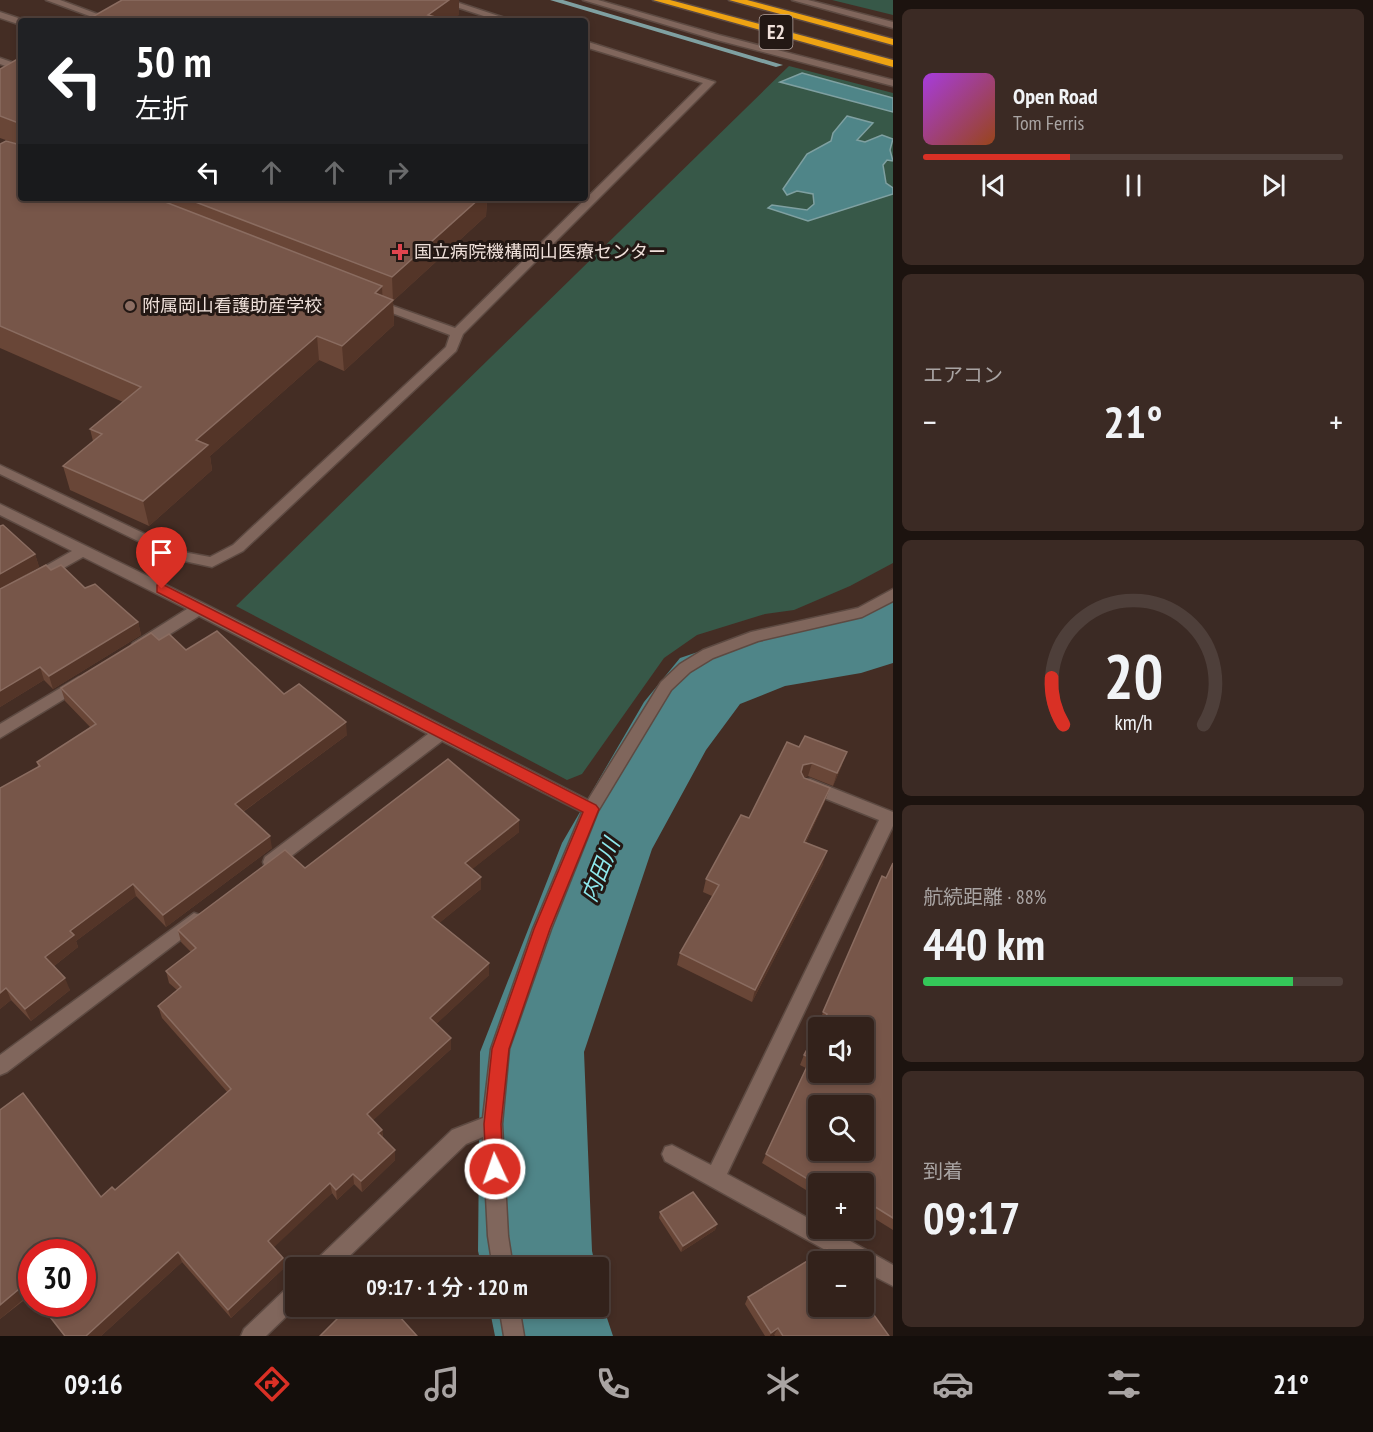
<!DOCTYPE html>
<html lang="ja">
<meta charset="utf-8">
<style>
body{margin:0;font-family:"PT Sans Narrow","Noto Sans JP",sans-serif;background:#3b2a24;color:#f1f3f6;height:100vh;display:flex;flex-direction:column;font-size:22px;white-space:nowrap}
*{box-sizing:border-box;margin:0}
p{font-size:20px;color:#a9a4a3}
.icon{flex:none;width:33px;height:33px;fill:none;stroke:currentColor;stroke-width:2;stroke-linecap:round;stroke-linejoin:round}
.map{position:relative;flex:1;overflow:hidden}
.drawer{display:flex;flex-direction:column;gap:9px;padding:9px;background:#1c130f;width:480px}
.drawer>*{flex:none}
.hud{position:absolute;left:18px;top:18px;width:570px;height:183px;border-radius:6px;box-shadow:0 3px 9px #0003,0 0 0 2px #4e3f3a;background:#202124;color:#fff;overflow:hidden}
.buttons{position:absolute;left:808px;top:1017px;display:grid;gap:12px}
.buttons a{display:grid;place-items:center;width:66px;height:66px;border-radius:6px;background:#33221b;box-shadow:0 3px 9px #0003,0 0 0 2px #4e3f3a;font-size:30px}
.speed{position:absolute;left:18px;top:1239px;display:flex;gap:12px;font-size:30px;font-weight:700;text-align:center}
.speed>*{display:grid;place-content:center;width:78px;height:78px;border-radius:50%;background:#33221b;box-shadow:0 3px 9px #0003,0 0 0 2px #4e3f3a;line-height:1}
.speed .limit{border:9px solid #d22;background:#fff;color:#111}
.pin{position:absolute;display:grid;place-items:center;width:51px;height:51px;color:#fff;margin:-62px -26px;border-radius:50% 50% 50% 0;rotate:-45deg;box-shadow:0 0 6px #0007}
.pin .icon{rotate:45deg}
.me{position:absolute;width:66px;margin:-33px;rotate:357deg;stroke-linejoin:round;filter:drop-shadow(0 0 4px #0008)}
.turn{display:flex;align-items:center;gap:21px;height:126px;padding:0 18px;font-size:27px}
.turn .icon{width:78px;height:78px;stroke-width:2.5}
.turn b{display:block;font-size:42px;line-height:51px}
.lanes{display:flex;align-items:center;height:57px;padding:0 18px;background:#0003;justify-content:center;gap:30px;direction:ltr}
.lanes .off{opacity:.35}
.big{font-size:45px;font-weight:600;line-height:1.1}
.drawer .widget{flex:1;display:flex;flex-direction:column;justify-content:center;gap:9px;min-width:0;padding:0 21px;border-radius:9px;background:#3b2a24}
.drawer .dial{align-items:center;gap:0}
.dial svg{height:156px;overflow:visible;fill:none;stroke:#4e3f3a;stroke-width:7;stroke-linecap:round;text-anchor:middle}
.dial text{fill:#f1f3f6;stroke:none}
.song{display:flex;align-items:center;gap:18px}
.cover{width:72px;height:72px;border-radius:9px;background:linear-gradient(135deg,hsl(280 70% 55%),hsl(20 70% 35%))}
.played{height:6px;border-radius:3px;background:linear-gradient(90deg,#d93025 35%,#4e3f3a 35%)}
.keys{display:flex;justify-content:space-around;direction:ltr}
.heat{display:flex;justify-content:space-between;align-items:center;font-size:33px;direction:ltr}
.charge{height:9px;border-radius:4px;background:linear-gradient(90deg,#34c759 88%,#4e3f3a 0)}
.trip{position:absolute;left:285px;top:1257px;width:324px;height:60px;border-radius:6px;background:#33221b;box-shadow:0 3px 9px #0003,0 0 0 2px #4e3f3a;font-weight:600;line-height:60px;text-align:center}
.tab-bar{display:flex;height:96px;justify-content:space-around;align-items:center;background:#140e0b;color:#a9a4a3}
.tab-bar .icon{width:42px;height:42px}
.tab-bar .active{color:#d93025}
.tab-bar b{font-size:27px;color:#f1f3f6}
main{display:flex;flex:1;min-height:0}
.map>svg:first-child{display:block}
.green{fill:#375848}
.water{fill:#4f8588;stroke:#7fa0a1;stroke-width:1.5}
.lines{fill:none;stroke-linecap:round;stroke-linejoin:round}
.stream{fill:#7fa0a1;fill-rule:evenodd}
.river{fill:#4f8588;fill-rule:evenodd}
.service-casing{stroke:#5d4a42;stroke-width:3}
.minor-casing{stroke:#5d4a42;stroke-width:3}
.motorway-casing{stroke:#5d4a42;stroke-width:3}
.service{fill:#80665c;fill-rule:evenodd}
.minor{fill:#80665c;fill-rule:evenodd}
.motorway{fill:#eea313;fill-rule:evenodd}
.wall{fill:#694637}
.shaded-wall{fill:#543528}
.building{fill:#775649;stroke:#8a6c60;stroke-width:1.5;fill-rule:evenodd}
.route{fill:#d93025;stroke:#8d1f18;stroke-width:1.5}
.health-dot{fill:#e0444e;stroke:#231814;stroke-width:2}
.education-dot{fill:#8d6e63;stroke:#231814;stroke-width:2}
.labels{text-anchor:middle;stroke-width:6;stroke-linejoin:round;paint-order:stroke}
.far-poi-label{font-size:18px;fill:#efe0da;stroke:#231814;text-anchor:start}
.shield{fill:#231814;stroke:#b2a49f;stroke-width:1.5}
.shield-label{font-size:20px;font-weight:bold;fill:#efe0da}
.water-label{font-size:22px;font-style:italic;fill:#8ee9ed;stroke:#231814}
</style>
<main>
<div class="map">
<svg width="893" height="1336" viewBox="0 0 893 1336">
<rect width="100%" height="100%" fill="#442d24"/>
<g class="green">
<path d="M832 0H893V15Z"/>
<path d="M789 66 893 93V563L850 586 794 610 765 614 697 635 664 658 582 774 567 780 236 606Z"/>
</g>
<g class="water">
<path d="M802 73 893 98V112L780 82Z"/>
<path d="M847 116 873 123 857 140 865 142 882 135 893 139 890 150 893 161 887 160 883 165 886 183 893 188V194L808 221 768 208 772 205 807 210 814 204 813 194 797 191 787 195 783 189 807 154 831 141 833 133Z"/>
</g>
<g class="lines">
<path class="stream" d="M550 0H563L783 65 776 67Z"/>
<g class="river">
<path d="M893 600V663L861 673 785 686 740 704 706 750 652 849 584 1052 592 1251 596 1268H482L478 1251 480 1052 562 843 644 702 680 658 775 626 853 613Z"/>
<path d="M598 1291 613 1336H495L489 1306H598Z"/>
</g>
<defs>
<g id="service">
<path d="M46 0H60L108 18 104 21H92L95 18Z"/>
<path d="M435 0H450L514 21H499Z"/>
<path d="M0 12 24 20 25 21H21V25L0 18Z"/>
<path d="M585 41 715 82 463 334 456 351 243 551 212 567 175 559 0 474V465L183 552 210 557 233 545 446 347 450 335 371 305V301H379L455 328 703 83 585 47Z"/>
<path d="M0 58 20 65 21 68 17 70 0 64Z"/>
</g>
<g id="minor">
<path d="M583 0H598L719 35 893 80V86L713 39Z"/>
<path d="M792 0H808L893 22V28Z"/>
<path d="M0 504 205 604 588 800 661 682 680 664 703 650 751 632 858 608 893 589V601L862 617 758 641 713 658 690 672 671 690 598 811 551 929 509 1049 502 1124 508 1236 513 1268H493L488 1236 483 1137 466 1144 337 1268H312L315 1261 452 1130 483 1118 491 1049 533 929 582 812 442 741 277 867 271 869 265 867 263 862 265 857 428 734 199 616 143 651H133L131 647 133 643 187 609 83 557 0 604V592L72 551 0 515Z"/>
<path d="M79 677 84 679 87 683 84 687 0 738V724Z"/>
<path d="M810 779 893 812V826L727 1174 819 1224V1228H827L893 1265V1286L864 1271V1262H847L665 1161 662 1154 665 1147 672 1145 711 1165 879 820 804 790 802 785 804 780Z"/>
<path d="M194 913 200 915 203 920 200 925 7 1072 0 1075V1055Z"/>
<path d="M296 1283 297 1306 266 1336H241L244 1329 289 1286Z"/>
<path d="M499 1306H519L524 1336H504Z"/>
</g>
<g id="motorway">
<path d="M653 0H670L893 60V67Z"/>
<path d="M729 0H747L893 39V45Z"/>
</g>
</defs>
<use href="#service" class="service-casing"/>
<use href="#minor" class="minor-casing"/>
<use href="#motorway" class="motorway-casing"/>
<use href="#service" class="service"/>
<use href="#minor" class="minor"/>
<use href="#motorway" class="motorway"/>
</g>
<g class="wall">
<path d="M21 57V198H487L486 216 393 301 394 325 344 371 319 360 210 456 212 470 149 526 70 490 63 466 93 441 90 429 123 402 0 348V144H17L0 138V69Z"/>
<path d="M0 526 35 554 39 567 6 586 51 570 85 588 138 622 141 635 53 689 44 680 0 707Z"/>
<path d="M159 640 186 650 284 694 347 735 243 812 272 848 166 927 136 896 76 941 78 947 54 966 70 990 31 1021 11 1000 0 1009 38 767 37 762 91 728 65 701 61 688Z"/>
<path d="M787 742 842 765 833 786 808 776 804 777 825 801 806 842 823 864 752 1002 677 965 680 953 712 896 703 892 706 879 749 818Z"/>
<path d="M448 759 519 820V832L472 869 481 877V889L439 923 489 963V975L436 1024 451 1038V1049L373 1120 382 1130 383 1137 395 1150V1160L362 1192 354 1184 337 1200 332 1193 273 1247 283 1258 285 1267 231 1318 182 1262 101 1336H64L39 1304H82V1252H32V1294L0 1319V1110L23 1093 101 1197 112 1187 115 1190 228 1093 162 1018 158 1006 177 990 169 983 166 971 191 952 181 942 178 930 285 850 305 868Z"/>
<path d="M893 863V1230L864 1212V1184H819V1198L762 1163 806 1068 800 1065 804 1055 821 1024 819 1022 882 876 886 878Z"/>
<path d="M660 1212 717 1224 715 1230 681 1252 659 1218Z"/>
<path d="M748 1297 889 1336H775L774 1335 772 1336H765L745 1304Z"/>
</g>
<g class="shaded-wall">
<path d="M449 0H459V15L451 21 428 15Z"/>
<path d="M480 198H487L486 216 393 301 394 325 344 371 342 346 375 293 382 286 383 310 393 301 392 277Z"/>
<path d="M317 336 319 360 210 456 212 470 149 526 143 501 196 440Z"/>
<path d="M35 554 39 567 0 589V574Z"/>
<path d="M138 622 141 635 53 689 49 676Z"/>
<path d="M40 667 44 680 0 707V691Z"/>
<path d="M346 722 347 735 237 816 235 804Z"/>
<path d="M847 752 842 765 833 786 837 773Z"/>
<path d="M812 763 808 776 799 778 803 765Z"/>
<path d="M830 788 825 801 800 854 804 842Z"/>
<path d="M519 820V832L465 875V863Z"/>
<path d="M270 836 272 848 166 927 163 915Z"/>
<path d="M827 851 823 864 752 1002 755 990Z"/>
<path d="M481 877V889L432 929V917Z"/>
<path d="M133 884 136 896 76 941 78 947 50 969 45 957 70 931Z"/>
<path d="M489 963V975L431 1029 430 1018Z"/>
<path d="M65 978 70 990 31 1021 25 1009Z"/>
<path d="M6 988 11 1000 0 1009V993Z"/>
<path d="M451 1038V1049L368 1125 367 1114Z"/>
<path d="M382 1130 383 1140 378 1133Z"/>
<path d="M395 1150V1160L362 1192 361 1181Z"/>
<path d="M353 1174 354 1184 337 1200 336 1190Z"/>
<path d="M330 1183 332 1193 270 1251 268 1241Z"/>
<path d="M717 1224 715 1230 681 1252 683 1246Z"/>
<path d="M178 1252 182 1262 101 1336H86Z"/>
<path d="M283 1258 285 1267 231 1318 228 1310Z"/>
<path d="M25 1284 31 1293 0 1319V1305Z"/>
<path d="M778 1328 774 1335 772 1336H770L771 1333Z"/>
</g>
<g class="building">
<path d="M122 0H449L428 15 450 21H85Z"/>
<path d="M21 57V124L0 116V69Z"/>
<path d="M21 132V198H155L382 286 375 293 393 300 342 346 317 336 196 440 208 445 143 501 63 466 102 434 90 429 141 387 0 326V144L6 141 17 144V134Z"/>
<path d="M185 198H480L392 277Z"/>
<path d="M3 525 35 554 0 574V526Z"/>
<path d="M46 565 51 570 61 565 85 588 95 584 138 622 49 676 40 667 0 691V589Z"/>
<path d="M217 631 284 694 299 684 346 722 235 804 270 836 163 915 133 884 70 931 74 935 45 957 65 978 25 1009 6 988 0 993V788L40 766 37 762 96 724 61 688 151 633 159 640 169 634 186 650Z"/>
<path d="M805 736 847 752 837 773 812 763 803 765 801 772 804 778 830 788 804 842 827 851 755 990 680 953 719 885 706 879 741 815 749 818 787 742 799 747Z"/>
<path d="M448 759 519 820 465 863 481 877 432 917 489 963 430 1018 451 1038 367 1114 382 1130 378 1133 395 1150 361 1181 353 1174 336 1190 330 1183 268 1241 283 1258 228 1310 178 1252 86 1336H65L40 1304H82V1252H32V1292L25 1284 0 1305V1110L23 1093 101 1197 112 1187 115 1190 231 1089 158 1006 181 987 166 971 196 948 178 930 285 850 305 868Z"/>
<path d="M893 863V1218L864 1200V1184H819V1186L766 1154 811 1058 804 1055 819 1028V1072H864V1028H819L827 1014 823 1012 882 876 886 878ZM819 1106H864V1150H819Z"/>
<path d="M693 1192 717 1224 683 1246 660 1212Z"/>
<path d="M827 1249 836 1262H819V1306H864V1301L889 1336H783L778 1328 771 1333 748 1297Z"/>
<path d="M350 1306H390L417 1336H320Z"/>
</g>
<path class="route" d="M162 584 596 805 599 809 550 929 509 1049 501 1124 503 1169 501 1175 495 1178 488 1175 486 1169 484 1124 492 1049 534 929 583 812 157 592V585Z"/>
<path class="health-dot" d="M397 243h6v6h6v6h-6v6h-6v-6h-6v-6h6z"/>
<circle class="education-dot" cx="130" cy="306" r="6"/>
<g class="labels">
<g class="far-poi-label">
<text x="414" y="258">国立病院機構岡山医療センター</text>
<text x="142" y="312">附属岡山看護助産学校</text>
</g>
<rect class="shield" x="759.5" y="15" width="33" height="34" rx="4.5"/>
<g class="shield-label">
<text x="776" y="39">E2</text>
</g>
<g class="water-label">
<text transform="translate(600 870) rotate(-68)" y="8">内田川</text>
</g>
</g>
</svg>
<div class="buttons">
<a><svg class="icon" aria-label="sound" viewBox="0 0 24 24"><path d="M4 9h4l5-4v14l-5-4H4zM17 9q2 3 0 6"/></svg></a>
<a><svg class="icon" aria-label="search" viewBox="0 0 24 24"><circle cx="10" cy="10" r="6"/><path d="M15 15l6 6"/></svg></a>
<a>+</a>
<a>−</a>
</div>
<div class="speed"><div class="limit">30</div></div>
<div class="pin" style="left:162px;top:589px;background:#d93025"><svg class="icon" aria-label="arrive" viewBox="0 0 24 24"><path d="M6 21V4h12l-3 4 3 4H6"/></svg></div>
<svg class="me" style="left:495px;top:1169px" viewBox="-20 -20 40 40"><circle r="17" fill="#d93025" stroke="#fff" stroke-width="3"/><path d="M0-11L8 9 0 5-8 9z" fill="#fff"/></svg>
<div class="trip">09:17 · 1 分 · 120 m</div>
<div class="hud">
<div class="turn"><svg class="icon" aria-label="left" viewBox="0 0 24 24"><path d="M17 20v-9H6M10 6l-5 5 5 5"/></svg><div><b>50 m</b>左折</div></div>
<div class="lanes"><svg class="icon" aria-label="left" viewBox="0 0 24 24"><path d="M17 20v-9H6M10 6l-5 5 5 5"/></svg><svg class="icon off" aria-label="ahead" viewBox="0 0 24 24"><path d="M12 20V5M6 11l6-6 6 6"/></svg><svg class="icon off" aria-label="ahead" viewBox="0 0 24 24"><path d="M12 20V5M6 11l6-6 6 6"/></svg><svg class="icon off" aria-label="right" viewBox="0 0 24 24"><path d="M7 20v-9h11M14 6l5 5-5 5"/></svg></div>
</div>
</div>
<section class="drawer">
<div class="widget">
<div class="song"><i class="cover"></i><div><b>Open Road</b><p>Tom Ferris</p></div></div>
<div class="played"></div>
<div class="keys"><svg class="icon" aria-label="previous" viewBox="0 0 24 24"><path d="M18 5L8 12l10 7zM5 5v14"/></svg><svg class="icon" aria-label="pause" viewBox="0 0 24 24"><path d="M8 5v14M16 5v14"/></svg><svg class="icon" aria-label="next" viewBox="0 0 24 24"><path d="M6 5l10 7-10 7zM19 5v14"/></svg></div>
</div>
<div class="widget"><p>エアコン</p>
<div class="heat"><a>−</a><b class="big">21°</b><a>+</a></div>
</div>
<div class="widget dial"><svg viewBox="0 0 100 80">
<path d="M14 69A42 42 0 1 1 86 69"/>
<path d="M14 69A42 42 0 0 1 8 45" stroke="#d93025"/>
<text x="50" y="56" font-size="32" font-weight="700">20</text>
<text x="50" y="72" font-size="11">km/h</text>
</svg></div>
<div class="widget"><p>航続距離 · 88%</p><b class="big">440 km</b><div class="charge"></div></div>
<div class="widget"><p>到着</p><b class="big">09:17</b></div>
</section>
</main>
<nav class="tab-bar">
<b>09:16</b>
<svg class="icon active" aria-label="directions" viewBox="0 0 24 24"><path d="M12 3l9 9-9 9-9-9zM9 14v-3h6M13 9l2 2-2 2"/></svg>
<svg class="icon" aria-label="music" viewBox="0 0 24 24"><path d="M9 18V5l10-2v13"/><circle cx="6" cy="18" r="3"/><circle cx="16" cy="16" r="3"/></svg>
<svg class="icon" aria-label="phone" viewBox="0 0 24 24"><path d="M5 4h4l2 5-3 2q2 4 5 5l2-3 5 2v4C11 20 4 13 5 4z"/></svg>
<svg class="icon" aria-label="climate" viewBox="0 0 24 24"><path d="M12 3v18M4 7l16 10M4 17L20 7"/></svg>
<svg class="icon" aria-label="car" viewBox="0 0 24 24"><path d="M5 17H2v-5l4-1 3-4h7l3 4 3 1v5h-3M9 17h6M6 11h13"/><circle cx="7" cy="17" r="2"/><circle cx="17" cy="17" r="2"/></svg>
<svg class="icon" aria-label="filters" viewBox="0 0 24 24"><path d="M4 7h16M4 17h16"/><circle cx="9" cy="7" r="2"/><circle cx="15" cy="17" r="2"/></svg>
<b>21°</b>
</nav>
